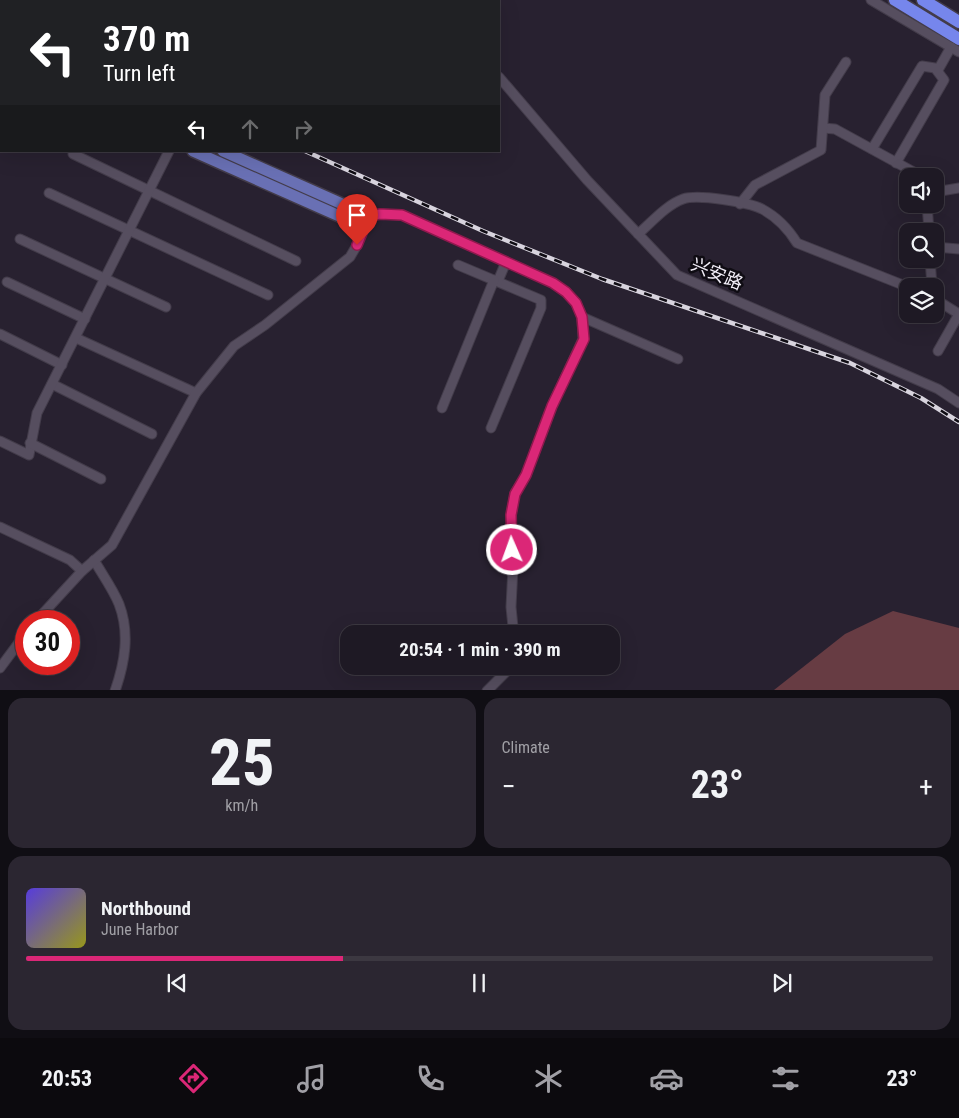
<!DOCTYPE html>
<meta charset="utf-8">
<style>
body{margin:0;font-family:"Roboto Condensed","Noto Sans SC",sans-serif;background:#2b2631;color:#f1f3f6;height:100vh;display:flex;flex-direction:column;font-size:19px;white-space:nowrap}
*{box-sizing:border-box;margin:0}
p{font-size:16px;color:#a1a0a6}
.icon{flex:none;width:28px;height:28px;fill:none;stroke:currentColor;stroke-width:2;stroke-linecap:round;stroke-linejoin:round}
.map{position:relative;height:690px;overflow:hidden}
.details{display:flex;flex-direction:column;gap:8px;padding:8px;background:#100e14;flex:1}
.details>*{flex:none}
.hud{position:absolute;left:0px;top:0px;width:500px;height:152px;box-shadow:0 5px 20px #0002,0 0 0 1px #3c3841;background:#202124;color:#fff;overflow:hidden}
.controls{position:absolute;left:899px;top:168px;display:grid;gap:10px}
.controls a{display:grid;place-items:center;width:45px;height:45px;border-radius:10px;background:#1e1924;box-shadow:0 5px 20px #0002,0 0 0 1px #3c3841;font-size:25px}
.speed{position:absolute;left:15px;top:610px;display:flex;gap:10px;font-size:25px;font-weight:700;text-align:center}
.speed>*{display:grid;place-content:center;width:65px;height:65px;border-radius:50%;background:#1e1924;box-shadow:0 5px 20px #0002,0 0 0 1px #3c3841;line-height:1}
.speed .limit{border:8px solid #d22;background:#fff;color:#111}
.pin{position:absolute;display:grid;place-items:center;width:42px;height:42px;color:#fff;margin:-51px -21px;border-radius:50% 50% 50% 0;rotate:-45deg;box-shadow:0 0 5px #0007}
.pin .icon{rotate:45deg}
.me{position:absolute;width:55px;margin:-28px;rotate:358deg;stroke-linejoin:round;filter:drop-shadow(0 0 4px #0008)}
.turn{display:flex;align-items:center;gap:18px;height:105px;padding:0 20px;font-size:22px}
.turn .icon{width:65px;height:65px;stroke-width:2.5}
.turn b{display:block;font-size:35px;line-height:42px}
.lanes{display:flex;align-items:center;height:48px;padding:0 20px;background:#0003;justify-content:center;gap:25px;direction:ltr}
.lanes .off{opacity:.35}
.big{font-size:38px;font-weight:700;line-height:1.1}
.details .widget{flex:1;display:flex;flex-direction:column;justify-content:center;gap:8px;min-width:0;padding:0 18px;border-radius:15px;background:#2b2631}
.details .dial{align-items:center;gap:0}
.dial b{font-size:65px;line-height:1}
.song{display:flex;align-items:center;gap:15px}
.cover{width:60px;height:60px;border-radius:8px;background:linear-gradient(135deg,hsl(250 70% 55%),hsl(60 70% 35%))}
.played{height:5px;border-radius:2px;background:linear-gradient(90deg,#db2777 35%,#3c3841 35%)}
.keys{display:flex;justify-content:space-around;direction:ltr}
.heat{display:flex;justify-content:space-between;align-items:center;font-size:28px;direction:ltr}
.details .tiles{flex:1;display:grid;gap:8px;grid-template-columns:1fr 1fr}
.widget:last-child{grid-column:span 2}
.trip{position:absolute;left:340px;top:625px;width:280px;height:50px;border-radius:15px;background:#1e1924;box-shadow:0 5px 20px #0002,0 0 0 1px #3c3841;font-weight:700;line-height:50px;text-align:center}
.tabs{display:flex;height:80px;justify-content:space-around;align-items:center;background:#0c0a0e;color:#a1a0a6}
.tabs .icon{width:35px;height:35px}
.tabs .current{color:#db2777}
.tabs b{font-size:22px;color:#f1f3f6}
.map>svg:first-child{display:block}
.green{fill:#673c43}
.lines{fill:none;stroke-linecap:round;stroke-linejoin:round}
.minor-casing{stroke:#433c4a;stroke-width:11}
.major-casing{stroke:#433c4a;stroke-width:14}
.highway-casing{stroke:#433c4a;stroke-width:15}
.minor{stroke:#564e5f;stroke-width:9}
.major{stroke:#6970b4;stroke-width:11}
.highway{stroke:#7686ec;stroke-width:12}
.rail-casing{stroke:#d8d4de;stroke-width:4.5}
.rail{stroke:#0f0c13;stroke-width:2.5;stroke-dasharray:8;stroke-linecap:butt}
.route-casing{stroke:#8e194d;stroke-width:12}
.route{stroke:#db2777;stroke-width:9}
.labels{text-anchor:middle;stroke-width:5;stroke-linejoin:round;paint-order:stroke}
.street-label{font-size:18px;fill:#f3eff9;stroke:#0f0c13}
</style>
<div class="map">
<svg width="959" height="691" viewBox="0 0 959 691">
<rect width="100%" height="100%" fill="#282130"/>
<path class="green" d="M893 611 959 628V690H774L845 634Z"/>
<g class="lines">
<defs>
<g id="minor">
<path d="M434 0 435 1"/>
<path d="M871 0 959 52"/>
<path d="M469 1 470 0"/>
<path d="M938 70 951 47"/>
<path d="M499 77 587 180 677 275 938 389 959 403"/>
<path d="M823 128 835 129 921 176"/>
<path d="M872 149 922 66 935 68 944 80 896 163"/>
<path d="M73 154 296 261"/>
<path d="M935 192 959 188"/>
<path d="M49 193 268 295"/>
<path d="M740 204 755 185 821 150 825 95 846 62"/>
<path d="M927 204 929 231"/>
<path d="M638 234C651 223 666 205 683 199 698 194 748 202 762 209 777 217 789 230 797 243L908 287"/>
<path d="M20 239 166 307"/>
<path d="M935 247 959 249"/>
<path d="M930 259 932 286"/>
<path d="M458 265 541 300V308L491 428"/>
<path d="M498 281 506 262"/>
<path d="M7 282 85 319"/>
<path d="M935 299 959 314"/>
<path d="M582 317 678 359"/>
<path d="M0 334 62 365"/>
<path d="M76 338 196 393"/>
<path d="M938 351 959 314"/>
<path d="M52 384 152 434"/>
<path d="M442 408 494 280"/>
<path d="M0 441 29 455 37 413 169 151"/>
<path d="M30 443 101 479"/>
<path d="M0 527 70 560 82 571"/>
<path d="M94 560C102 574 113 589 119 604 130 633 125 662 115 691"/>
<path d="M36 621 82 571 112 545 196 393 234 346 265 325 350 257 357 245 369 216 380 214 402 215 553 283 566 292 576 303 582 317 583 339 552 406 526 475 515 493 511 515 513 567 511 607 513 627 517 634"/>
<path d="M0 668 26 633"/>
<path d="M487 691 512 666"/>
</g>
<g id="major">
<path d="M0 53H1"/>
<path d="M0 66H1"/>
<path d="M193 151 364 227"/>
<path d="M223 151 369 216"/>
</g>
<g id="highway">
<path d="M895 0 959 39"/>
<path d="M923 0 959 22"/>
</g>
</defs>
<use href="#minor" class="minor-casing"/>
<use href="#major" class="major-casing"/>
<use href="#highway" class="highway-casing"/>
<use href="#minor" class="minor"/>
<use href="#major" class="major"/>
<use href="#highway" class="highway"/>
<defs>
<g id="rail">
<path d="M0 12H1"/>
<path d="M305 151 483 231 602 279 850 363 921 398 959 422"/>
</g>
</defs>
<use href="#rail" class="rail-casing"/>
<use href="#rail" class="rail"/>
</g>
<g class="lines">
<defs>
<path id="route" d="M357 245 369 216 380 214 402 215 553 283 566 292 576 303 582 317 584 339 552 406 526 475 515 494 511 515 512 550"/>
</defs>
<use href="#route" class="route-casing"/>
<use href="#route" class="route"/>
</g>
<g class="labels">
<g class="street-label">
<text transform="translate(717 274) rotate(23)" y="6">兴安路</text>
</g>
</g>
</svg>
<div class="controls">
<a><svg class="icon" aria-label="sound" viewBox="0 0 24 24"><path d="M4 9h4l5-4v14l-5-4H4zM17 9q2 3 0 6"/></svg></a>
<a><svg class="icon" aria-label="search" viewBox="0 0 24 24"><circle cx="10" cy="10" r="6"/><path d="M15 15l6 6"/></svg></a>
<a><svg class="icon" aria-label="layers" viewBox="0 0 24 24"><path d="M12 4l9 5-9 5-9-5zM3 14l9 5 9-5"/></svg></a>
</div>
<div class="speed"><div class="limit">30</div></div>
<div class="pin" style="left:357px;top:245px;background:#d93025"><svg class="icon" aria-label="arrive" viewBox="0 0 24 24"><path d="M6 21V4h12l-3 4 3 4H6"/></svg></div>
<svg class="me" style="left:512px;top:550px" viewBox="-20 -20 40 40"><circle r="17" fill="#db2777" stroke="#fff" stroke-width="3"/><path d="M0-11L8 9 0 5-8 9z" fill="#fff"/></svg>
<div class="trip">20:54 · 1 min · 390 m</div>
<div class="hud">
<div class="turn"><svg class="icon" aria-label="left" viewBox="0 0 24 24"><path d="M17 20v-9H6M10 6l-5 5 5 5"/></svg><div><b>370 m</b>Turn left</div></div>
<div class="lanes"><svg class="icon" aria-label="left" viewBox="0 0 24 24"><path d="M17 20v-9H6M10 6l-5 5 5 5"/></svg><svg class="icon off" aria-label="ahead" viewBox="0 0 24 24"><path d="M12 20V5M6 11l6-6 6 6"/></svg><svg class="icon off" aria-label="right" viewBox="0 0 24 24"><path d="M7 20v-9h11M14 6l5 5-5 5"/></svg></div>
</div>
</div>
<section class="details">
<div class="tiles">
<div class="widget dial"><b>25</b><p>km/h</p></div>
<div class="widget"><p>Climate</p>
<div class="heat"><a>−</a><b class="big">23°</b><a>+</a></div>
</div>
<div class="widget">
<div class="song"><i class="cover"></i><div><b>Northbound</b><p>June Harbor</p></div></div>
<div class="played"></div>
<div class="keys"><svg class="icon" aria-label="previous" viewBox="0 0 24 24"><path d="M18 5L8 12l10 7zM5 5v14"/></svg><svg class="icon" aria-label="pause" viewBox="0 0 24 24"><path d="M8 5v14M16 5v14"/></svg><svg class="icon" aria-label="next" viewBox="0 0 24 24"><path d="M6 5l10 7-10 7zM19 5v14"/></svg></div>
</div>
</div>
</section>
<nav class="tabs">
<b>20:53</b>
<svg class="icon current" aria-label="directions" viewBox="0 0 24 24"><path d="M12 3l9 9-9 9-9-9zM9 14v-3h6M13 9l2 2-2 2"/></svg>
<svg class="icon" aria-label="music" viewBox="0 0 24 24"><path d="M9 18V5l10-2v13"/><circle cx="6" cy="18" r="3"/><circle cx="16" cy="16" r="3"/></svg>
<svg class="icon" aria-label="phone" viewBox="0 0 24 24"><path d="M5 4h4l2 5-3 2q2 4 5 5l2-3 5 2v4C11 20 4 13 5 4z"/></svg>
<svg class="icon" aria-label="climate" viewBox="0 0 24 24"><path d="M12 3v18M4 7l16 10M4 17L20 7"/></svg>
<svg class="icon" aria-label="car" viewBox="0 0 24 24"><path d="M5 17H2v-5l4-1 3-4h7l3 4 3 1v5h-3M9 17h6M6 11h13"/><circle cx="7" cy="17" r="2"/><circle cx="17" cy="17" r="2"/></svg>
<svg class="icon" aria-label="filters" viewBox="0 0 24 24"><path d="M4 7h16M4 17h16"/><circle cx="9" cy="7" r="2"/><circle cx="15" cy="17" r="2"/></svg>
<b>23°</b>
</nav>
